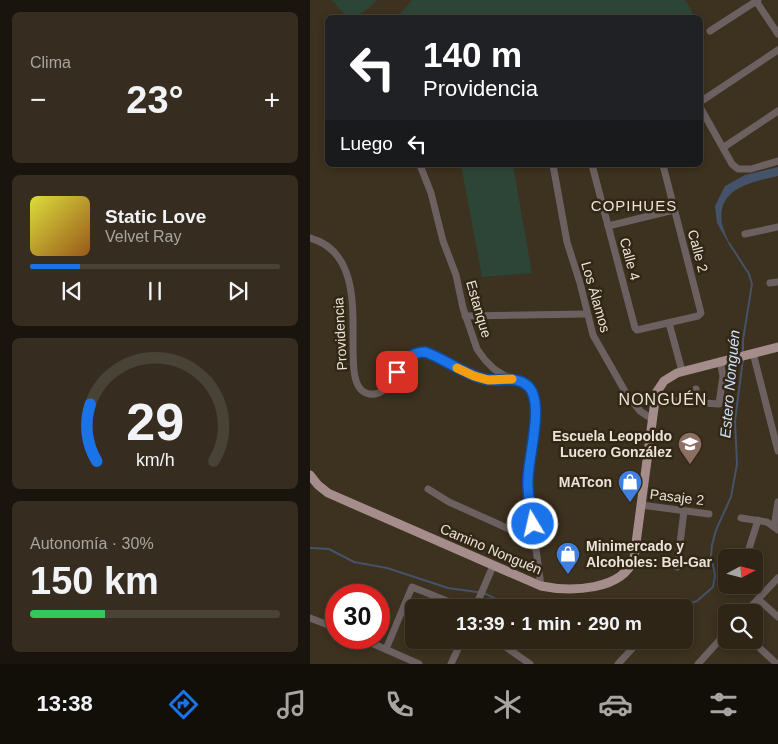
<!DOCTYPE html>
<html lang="es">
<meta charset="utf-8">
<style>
body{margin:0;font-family:Helvetica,sans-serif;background:#362d20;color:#f1f3f6;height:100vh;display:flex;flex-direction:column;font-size:19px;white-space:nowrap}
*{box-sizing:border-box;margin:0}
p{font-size:16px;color:#a7a5a1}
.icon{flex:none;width:28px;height:28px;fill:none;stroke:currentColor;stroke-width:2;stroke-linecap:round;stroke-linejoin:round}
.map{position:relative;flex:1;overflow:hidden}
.side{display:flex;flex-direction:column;gap:12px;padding:12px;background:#19140d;width:310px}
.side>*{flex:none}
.hud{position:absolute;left:15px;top:15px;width:378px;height:152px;border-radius:8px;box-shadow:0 2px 8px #0003,0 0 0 1px #494236;background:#202124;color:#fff;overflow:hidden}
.needle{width:32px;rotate:83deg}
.buttons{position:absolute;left:408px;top:549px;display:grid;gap:10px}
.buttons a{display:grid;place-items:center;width:45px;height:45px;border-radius:8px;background:#2e2517;box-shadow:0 2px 8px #0003,0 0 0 1px #494236;font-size:25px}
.speed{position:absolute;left:15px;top:584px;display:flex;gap:10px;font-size:25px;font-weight:700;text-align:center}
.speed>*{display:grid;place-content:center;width:65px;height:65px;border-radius:50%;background:#2e2517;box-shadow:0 2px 8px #0003,0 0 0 1px #494236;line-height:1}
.speed .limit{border:8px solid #d22;background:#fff;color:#111}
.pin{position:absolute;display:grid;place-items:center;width:42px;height:42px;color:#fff;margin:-21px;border-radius:10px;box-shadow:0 2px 8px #0006}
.me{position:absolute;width:55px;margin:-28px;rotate:351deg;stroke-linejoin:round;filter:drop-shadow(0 0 4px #0008)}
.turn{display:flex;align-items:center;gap:18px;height:105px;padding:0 15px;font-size:22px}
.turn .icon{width:65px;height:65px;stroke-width:2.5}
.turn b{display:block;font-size:35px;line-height:42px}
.then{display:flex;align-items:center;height:48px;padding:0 15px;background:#0003;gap:10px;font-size:19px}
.big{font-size:38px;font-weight:800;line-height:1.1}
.side .card{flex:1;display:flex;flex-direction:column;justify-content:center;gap:8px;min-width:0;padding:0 18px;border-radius:8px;background:#362d20}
.side .dial{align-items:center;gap:0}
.dial svg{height:130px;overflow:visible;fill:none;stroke:#494236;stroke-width:7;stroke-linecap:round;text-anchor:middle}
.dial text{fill:#f1f3f6;stroke:none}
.song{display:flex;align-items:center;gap:15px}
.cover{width:60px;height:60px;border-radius:8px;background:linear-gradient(135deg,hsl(60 70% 55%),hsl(30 70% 35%))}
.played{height:5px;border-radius:2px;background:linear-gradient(90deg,#1a73e8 20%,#494236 20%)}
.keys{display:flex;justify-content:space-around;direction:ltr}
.heat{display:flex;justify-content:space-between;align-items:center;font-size:28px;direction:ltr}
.charge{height:8px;border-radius:4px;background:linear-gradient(90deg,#34c759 30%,#494236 0)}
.trip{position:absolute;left:95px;top:599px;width:288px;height:50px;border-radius:8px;background:#2e2517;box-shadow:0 2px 8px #0003,0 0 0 1px #494236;font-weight:800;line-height:50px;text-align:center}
.tabs{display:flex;height:80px;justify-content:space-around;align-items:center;background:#120f09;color:#a7a5a1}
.tabs .icon{width:35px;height:35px}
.tabs .active{color:#1a73e8}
.tabs b{font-size:22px;color:#f1f3f6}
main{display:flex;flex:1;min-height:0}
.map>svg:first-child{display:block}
.green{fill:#2d4537}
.water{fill:#445369}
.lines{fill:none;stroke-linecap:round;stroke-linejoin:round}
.stream{stroke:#445369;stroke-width:2}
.minor{stroke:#6c6160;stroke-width:7}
.major{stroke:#a58d8c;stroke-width:9}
.route-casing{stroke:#114b97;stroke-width:12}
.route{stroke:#1a73e8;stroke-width:9}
.slow{stroke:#f59e0b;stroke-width:9}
.labels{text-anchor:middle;stroke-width:5;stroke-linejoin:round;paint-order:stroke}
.street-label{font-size:14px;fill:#ebe3d8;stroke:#322715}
.poi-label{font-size:14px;font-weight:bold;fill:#ebe3d8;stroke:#322715;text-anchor:end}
.neighbourhood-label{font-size:15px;letter-spacing:1px;fill:#ebe3d8;stroke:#322715}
.water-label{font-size:15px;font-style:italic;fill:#cde0fb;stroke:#322715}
.quarter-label{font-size:16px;letter-spacing:1px;fill:#ebe3d8;stroke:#322715}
</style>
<main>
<section class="side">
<div class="card"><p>Clima</p>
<div class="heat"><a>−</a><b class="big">23°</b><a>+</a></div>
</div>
<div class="card">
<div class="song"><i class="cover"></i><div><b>Static Love</b><p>Velvet Ray</p></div></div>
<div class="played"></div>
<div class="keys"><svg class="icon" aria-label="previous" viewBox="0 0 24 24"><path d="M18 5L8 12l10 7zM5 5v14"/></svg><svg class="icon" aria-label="pause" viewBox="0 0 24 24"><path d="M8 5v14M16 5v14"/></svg><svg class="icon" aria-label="next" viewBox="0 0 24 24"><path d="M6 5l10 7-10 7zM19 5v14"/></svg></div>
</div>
<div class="card dial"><svg viewBox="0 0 100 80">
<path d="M14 69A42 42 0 1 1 86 69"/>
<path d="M14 69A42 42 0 0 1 10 34" stroke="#1a73e8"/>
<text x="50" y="56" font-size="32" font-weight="700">29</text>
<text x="50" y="72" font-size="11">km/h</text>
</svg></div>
<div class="card"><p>Autonomía · 30%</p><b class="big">150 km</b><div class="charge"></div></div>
</section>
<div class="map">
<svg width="468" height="664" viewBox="0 0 468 664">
<rect width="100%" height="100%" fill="#3d311f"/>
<g class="green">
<path d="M21 0H67C59 9 43 23 32 12 28 8 27 4 21 0Z"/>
<path d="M102 0H375L382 11V17H87Z"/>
<path d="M151 165H203L222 273 172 277Z"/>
</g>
<path class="water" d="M468 167V176C442 182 406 188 412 224 414 231 418 239 420 246L407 223 405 206 415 186 435 175Z"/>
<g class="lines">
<g class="stream">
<path d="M419 243 439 274 442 284 433 340V354"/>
<path d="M0 548 19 549 44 562 77 568 138 588 174 593 204 608"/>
<path d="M356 608 369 607 387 601 403 587 405 575 401 556 402 545 406 530 421 497 427 464 425 421 433 359"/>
<path d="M262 640 278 643 289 640"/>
</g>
<g class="minor">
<path d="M446 1 468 34"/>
<path d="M400 31 448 0"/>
<path d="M390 102 468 50"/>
<path d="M390 107 422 164 428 169H441L468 161"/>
<path d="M414 147 468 111"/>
<path d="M110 165 121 193 133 241 146 275 153 308 167 349 175 360 184 369 195 376 216 385 223 395 225 428 217 483 231 586"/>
<path d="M243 165 257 242 270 283 283 335 316 393 330 411 342 419"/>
<path d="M282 165 325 328 327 330 388 316 391 313 353 165"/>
<path d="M298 226 364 210"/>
<path d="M435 234 468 227"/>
<path d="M0 238C73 258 23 381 56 393 84 404 87 345 118 353 144 366 170 385 200 378"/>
<path d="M460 283 468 282"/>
<path d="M155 316 277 314"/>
<path d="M359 323 372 371"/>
<path d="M443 353 468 451"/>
<path d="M366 401 409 404 413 376 410 361"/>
<path d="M384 403 386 389"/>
<path d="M118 489 139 502 226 541"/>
<path d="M331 505 399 514"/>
<path d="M431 518 457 522 468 530"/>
<path d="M464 527 468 502"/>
<path d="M437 555 448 520"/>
<path d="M367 567 374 511"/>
<path d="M448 599 468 617"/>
<path d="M165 608 183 566"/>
<path d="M436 612 468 578"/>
<path d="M0 618 26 628"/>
<path d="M50 638 109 664"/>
<path d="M186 640 220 664"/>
<path d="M441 640 467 664"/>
<path d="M76 649 102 587 155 608"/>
<path d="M141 664 152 640"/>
<path d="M308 664 330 640"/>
<path d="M388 664 416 633"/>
</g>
<path class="major" d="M0 475 8 485 18 493 231 586C260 592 313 591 324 558L346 393 354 381 367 373 468 347"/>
</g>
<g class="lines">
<defs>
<path id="route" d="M87 372C94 362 100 352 115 352 135 359 153 374 174 379 189 383 204 374 218 386 235 402 218 458 218 479 217 494 221 510 223 524"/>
</defs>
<use href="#route" class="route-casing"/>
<use href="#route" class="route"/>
<path class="slow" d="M147 368 164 376 178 380 202 379"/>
</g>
<defs>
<symbol id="school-pin" viewBox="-11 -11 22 30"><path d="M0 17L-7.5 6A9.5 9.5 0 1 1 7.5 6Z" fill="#8d6e63" stroke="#322715"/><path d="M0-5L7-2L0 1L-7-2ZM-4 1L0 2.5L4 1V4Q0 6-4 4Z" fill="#fff"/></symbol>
<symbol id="shop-pin" viewBox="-11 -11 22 30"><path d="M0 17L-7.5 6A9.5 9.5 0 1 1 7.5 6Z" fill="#3f7fe0" stroke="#322715"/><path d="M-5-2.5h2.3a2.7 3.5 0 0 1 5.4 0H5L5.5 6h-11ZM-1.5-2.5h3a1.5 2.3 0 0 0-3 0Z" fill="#fff"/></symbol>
</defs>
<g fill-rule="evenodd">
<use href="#school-pin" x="366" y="430" width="28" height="38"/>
<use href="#shop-pin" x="306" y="468" width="28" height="38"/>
<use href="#shop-pin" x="244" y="540" width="28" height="38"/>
</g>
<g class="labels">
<g class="street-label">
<text transform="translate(388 251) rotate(75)" y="5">Calle 2</text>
<text transform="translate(320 259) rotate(75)" y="5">Calle 4</text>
<text transform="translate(286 297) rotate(74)" y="5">Los Álamos</text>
<text transform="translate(169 309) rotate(74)" y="5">Estanque</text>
<text transform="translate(30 334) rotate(-93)" y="5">Providencia</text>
<text transform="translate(367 497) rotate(7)" y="5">Pasaje 2</text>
<text transform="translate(181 549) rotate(23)" y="5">Camino Nonguén</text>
</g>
<g class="poi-label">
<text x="362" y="441">Escuela Leopoldo<tspan x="362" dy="16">Lucero González</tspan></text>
<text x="302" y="487">MATcon</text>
<text x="276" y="551" text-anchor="start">Minimercado y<tspan x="276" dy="16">Alcoholes: Bel-Gar</tspan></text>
</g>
<g class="neighbourhood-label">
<text x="324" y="211">COPIHUES</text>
</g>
<g class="water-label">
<text transform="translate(420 384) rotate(-85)" y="5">Estero Nonguén</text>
</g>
<g class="quarter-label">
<text x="353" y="405">NONGUÉN</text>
</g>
</g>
</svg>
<div class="buttons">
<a><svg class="needle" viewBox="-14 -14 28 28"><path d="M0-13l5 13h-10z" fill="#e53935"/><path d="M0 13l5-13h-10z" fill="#a7a5a1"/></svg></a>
<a><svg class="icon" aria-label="search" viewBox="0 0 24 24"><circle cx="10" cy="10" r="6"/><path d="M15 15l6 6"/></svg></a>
</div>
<div class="speed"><div class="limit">30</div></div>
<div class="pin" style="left:87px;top:372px;background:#d93025"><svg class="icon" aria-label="arrive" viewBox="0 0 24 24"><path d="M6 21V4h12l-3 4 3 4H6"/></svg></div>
<svg class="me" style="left:223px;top:524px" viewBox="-20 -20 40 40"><circle r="17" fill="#1a73e8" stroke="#fff" stroke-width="3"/><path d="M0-11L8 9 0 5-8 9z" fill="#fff"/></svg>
<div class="trip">13:39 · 1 min · 290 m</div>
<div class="hud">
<div class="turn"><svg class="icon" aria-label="left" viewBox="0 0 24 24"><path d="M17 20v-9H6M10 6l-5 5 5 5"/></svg><div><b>140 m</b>Providencia</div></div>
<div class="then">Luego<svg class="icon" aria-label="left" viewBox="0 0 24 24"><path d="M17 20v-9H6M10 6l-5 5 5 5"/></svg></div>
</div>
</div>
</main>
<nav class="tabs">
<b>13:38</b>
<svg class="icon active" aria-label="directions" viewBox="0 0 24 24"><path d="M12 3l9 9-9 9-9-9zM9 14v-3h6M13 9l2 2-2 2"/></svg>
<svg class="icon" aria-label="music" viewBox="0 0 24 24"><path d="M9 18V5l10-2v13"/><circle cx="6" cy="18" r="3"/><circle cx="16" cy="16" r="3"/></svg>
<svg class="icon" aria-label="phone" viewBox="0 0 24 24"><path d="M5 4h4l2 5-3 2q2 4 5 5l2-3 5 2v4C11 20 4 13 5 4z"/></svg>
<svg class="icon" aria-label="climate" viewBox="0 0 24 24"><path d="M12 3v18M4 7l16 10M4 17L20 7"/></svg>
<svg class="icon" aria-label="car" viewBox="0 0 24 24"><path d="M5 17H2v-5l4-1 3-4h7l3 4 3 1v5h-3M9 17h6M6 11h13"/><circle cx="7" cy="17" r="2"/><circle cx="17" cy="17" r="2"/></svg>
<svg class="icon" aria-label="filters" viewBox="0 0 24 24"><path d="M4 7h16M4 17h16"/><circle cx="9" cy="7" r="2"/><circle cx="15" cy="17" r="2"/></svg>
</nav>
